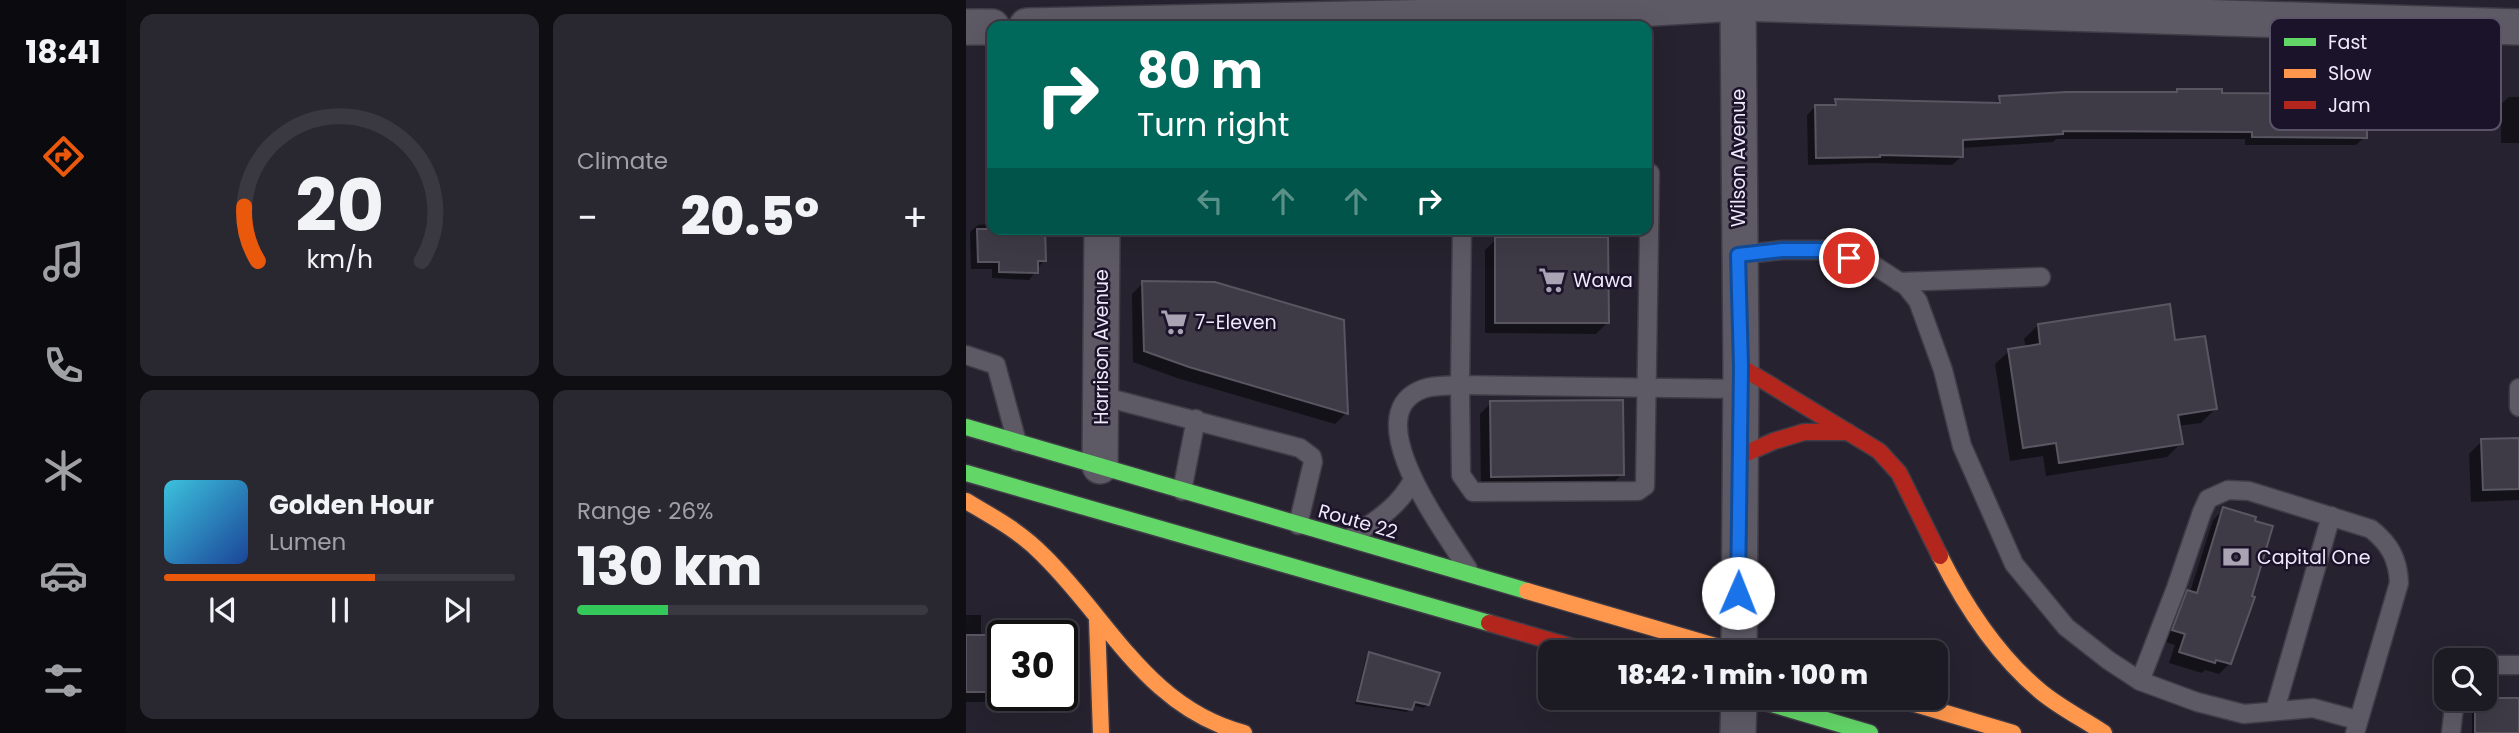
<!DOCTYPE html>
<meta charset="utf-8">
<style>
body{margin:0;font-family:Poppins,sans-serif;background:#292730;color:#f1f3f6;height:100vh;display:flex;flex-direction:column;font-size:26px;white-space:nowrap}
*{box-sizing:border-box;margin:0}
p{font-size:23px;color:#a0a1a6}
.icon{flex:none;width:38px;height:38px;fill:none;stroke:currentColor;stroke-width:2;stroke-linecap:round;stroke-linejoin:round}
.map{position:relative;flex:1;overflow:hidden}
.panel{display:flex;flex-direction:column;gap:14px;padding:14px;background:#0f0e13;width:840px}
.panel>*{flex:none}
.guide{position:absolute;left:21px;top:21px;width:665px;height:214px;border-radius:14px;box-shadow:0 7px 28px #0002,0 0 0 2px #3a3841;background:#00695c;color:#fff;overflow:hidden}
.buttons{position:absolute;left:1468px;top:648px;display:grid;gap:14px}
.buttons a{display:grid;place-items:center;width:63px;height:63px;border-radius:14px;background:#1c1a23;box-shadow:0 7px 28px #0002,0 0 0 2px #3a3841;font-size:35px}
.speed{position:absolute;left:21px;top:620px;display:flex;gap:14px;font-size:35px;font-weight:700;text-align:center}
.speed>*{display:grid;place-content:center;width:91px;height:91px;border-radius:50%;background:#1c1a23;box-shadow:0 7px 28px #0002,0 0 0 2px #3a3841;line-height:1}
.speed .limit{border:4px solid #111;border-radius:10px;background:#fff;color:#111}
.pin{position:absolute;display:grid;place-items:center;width:60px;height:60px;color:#fff;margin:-30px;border:4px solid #fff;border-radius:50%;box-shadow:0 2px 7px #0007}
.me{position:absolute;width:77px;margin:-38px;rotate:1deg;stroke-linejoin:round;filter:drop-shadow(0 0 5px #0008)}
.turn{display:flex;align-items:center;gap:24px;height:147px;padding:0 35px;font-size:32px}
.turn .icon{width:91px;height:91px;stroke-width:2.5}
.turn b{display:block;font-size:49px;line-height:60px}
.lanes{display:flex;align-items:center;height:66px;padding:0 35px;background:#0003;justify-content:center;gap:35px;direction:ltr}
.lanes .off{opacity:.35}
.big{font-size:52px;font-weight:800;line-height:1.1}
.panel .tile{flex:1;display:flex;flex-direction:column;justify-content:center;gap:10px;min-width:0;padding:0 24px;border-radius:14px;background:#292730}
.panel .dial{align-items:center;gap:0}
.dial svg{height:182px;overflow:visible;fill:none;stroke:#3a3841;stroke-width:7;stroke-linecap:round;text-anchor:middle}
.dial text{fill:#f1f3f6;stroke:none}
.song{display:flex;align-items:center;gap:21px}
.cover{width:84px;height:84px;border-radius:10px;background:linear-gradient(135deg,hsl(190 70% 55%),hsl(220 70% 35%))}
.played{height:7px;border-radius:4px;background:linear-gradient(90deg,#ea580c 60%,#3a3841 60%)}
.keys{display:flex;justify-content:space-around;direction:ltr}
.heat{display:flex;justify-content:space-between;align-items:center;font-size:38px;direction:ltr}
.charge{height:10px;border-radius:5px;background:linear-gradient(90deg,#34c759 26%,#3a3841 0)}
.panel .tiles{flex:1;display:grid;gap:14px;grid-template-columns:repeat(2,1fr)}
.trip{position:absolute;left:572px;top:640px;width:410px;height:70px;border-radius:14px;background:#1c1a23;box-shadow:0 7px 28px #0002,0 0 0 2px #3a3841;font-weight:800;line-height:70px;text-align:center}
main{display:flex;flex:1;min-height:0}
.dock{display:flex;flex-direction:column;width:126px;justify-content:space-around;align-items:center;background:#0b0a0e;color:#a0a1a6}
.dock .icon{width:49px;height:49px}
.dock .active{color:#ea580c}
.dock b{font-size:32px;color:#f1f3f6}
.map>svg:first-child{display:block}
.shadow{fill:#0007}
.building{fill:#3e3b46;stroke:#595662;stroke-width:2}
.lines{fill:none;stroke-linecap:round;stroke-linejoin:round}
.lane-casing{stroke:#403c47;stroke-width:21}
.street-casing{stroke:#403c47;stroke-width:38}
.fast-casing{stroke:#403c47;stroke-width:19}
.slow-casing{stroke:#403c47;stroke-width:19}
.jam-casing{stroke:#403c47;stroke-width:19}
.lane{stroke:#5d5a65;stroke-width:18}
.street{stroke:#5d5a65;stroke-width:35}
.fast{stroke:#63d668;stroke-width:16}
.slow{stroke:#ff974d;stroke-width:16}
.jam{stroke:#b3261e;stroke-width:16}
.route-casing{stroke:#114b97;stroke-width:18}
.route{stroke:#1a73e8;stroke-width:12}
.labels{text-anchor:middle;stroke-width:5;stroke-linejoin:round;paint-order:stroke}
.street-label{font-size:19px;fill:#eeeafa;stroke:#1b132a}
.poi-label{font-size:19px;fill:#eeeafa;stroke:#1b132a;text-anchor:start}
.key{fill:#1b132a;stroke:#5a5468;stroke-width:2}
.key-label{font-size:19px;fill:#eeeafa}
</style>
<main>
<nav class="dock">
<b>18:41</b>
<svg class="icon active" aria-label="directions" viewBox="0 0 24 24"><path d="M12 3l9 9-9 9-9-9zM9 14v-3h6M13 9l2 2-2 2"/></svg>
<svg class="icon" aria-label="music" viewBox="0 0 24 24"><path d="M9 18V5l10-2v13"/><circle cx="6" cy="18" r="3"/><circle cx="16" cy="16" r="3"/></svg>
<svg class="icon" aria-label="phone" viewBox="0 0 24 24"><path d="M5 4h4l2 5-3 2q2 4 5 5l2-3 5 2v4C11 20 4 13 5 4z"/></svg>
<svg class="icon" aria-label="climate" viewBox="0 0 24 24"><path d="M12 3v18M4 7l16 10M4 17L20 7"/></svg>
<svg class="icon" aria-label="car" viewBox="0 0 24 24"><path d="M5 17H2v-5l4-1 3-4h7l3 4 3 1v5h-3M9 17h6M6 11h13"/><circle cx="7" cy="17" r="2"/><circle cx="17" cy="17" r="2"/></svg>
<svg class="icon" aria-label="filters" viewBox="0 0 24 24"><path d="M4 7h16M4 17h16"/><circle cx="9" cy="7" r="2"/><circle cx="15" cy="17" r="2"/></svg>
</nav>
<section class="panel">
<div class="tiles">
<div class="tile dial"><svg viewBox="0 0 100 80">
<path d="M14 69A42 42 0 1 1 86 69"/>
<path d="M14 69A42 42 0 0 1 8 45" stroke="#ea580c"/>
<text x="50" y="56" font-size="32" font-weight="700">20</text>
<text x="50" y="72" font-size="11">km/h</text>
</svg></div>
<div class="tile"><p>Climate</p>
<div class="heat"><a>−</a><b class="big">20.5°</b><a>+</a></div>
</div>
<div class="tile">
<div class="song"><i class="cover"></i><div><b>Golden Hour</b><p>Lumen</p></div></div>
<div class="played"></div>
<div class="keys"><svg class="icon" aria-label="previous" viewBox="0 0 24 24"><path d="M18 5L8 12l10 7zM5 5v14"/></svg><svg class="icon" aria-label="pause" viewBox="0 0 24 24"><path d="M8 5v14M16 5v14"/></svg><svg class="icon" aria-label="next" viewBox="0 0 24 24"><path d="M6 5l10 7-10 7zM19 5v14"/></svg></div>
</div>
<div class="tile"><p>Range · 26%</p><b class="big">130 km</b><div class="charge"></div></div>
</div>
</section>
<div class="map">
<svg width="1553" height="733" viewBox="0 0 1553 733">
<rect width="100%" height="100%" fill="#26222f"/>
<g class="shadow">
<path d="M683 79 687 116 681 121V80Z"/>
<path d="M1212 91 1254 95 1399 137 1390 145H1279V139H1090L1087 142 995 148V157L986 165 905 163 842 165 841 115 849 107 865 106 870 101 1027 105 1034 98 1209 94Z"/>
<path d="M1543 97H1553V143H1535V104Z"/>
<path d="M26 224V229L78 260 63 280 26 278V269H5L4 232 12 225Z"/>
<path d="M530 239 641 323 630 334 519 333V250Z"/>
<path d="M177 283 376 321 380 413 369 424 211 378 167 362 166 294Z"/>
<path d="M1072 325 1208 342 1249 409 1235 423 1212 426 1215 443 1201 457 1080 476 1077 456 1044 461 1029 364 1043 351 1060 348 1058 339Z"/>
<path d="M525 403 656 474 645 485 515 487 514 414Z"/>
<path d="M1553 439V500L1505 502 1503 454 1516 441Z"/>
<path d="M1258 509 1264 663 1253 674 1239 670 1236 673 1203 663 1209 645 1196 641 1211 603 1222 592H1224L1247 520Z"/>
<path d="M0 615H15V636L31 691 20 702H0Z"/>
<path d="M404 654 462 704 458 708 446 705 441 712 389 704 400 657Z"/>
<path d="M1509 699 1553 733H1506V703Z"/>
</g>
<g class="building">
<path d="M1211 89H1256V93L1401 94V138L1286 137V132L1097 131V134L997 140V157L914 155V157L850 158 849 105H870L869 99 1034 103 1033 96 1100 92H1211Z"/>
<path d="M11 229H79L80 261H72V273L33 272V262H12Z"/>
<path d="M529 237H642L643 323H529Z"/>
<path d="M176 281 249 282 378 320 382 414 223 367 178 351Z"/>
<path d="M1204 304 1209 340 1239 336 1251 409 1212 415 1217 444 1093 463 1090 443 1057 448 1042 349 1074 344 1072 324Z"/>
<path d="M657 400 658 475 525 477 524 401Z"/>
<path d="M1553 438V489L1517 490 1515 439Z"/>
<path d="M1257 507 1290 517 1289 521 1307 526 1286 596 1289 597 1265 664 1250 660 1249 663 1213 652 1219 634 1206 630 1221 590 1231 593Z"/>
<rect x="0" y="635" width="33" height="57"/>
<path d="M403 652 474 673 463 705 449 702 446 710 391 701Z"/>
<rect x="1509" y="698" width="44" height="35"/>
</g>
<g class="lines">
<defs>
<g id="lane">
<path d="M496 229 494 385 774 389"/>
<path d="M772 255 816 250H857L909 266 940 286 952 301 977 370 996 446 1048 564 1100 627 1142 660 1174 681 1210 588 1236 512 1242 499 1262 490 1283 491 1405 529C1424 544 1432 559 1433 583L1389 733"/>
<path d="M933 282 1075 277"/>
<path d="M0 355 30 365 51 442"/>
<path d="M1553 388V407"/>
<path d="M135 396 334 448 346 457 347 462 332 525"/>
<path d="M216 491 230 419"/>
<path d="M384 538C409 521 432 508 447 480"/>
<path d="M502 569C481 535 388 414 457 389 468 385 483 386 494 385L495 475 507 492 672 491 679 486 684 173H681"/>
<path d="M1519 665H1553"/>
<path d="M1174 681 1231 702 1278 714 1347 708 1391 720"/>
<path d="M1309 710 1365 516"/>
<path d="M1485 733 1489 698"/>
</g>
<g id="street">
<path d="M772 0 775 367 773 653"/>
<path d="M61 26 569 15 772 3 1553 27"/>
<path d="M0 27H26"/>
<path d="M134 466 136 229"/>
<path d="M772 733 773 698"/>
</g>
<g id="fast">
<path d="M0 427 561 591"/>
<path d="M0 473 523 623"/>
<path d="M785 698 904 733"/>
</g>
<g id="slow">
<path d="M0 501C29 518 55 532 78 556 144 621 182 708 278 733"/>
<path d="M974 556C999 606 1031 655 1074 691 1093 707 1117 719 1138 733"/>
<path d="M561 591 773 653"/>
<path d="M131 621 135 733"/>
<path d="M929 698 1047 733"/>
</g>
<g id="jam">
<path d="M775 367 913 451 933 473 974 556"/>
<path d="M774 456 808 441 838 432H882"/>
<path d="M523 623 627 653"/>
</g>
</defs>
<use href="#lane" class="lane-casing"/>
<use href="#street" class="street-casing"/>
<use href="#fast" class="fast-casing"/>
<use href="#slow" class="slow-casing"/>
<use href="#jam" class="jam-casing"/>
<use href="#lane" class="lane"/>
<use href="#street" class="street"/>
<use href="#fast" class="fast"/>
<use href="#slow" class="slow"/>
<use href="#jam" class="jam"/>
</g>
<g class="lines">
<defs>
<path id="route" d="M772 593 775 367 772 255 816 250H857L883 258"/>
</defs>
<use href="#route" class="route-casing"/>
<use href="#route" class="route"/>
</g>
<defs>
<symbol id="supermarket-bare" viewBox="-9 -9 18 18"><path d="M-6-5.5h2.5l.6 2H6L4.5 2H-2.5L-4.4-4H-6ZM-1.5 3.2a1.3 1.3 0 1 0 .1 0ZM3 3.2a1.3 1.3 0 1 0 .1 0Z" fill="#a8a4b3" stroke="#1b132a" stroke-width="2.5" paint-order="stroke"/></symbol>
<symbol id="bank-bare" viewBox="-9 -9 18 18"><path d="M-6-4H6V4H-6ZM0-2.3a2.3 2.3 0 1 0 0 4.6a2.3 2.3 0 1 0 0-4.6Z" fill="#a8a4b3" stroke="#1b132a" stroke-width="2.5" paint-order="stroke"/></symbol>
</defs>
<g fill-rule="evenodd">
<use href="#supermarket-bare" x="567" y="261" width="38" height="38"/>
<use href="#supermarket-bare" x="189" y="303" width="38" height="38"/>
<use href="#bank-bare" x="1251" y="538" width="38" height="38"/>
</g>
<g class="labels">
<g class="street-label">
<text transform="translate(772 158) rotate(-90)" y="7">Wilson Avenue</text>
<text transform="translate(135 347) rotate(-90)" y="7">Harrison Avenue</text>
<text transform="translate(392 521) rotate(16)" y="7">Route 22</text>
</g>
<g class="poi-label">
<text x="607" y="287">Wawa</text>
<text x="229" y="329">7-Eleven</text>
<text x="1291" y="564">Capital One</text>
</g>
</g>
<rect x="1304" y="18" width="231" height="112" rx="10" class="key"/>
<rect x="1318" y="38" width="32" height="8" fill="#63d668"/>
<rect x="1318" y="69" width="32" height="9" fill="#ff974d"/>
<rect x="1318" y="101" width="32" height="8" fill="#b3261e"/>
<g class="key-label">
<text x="1362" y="49">Fast</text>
<text x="1362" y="80">Slow</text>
<text x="1362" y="112">Jam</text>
</g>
</svg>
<div class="buttons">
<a><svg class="icon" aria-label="search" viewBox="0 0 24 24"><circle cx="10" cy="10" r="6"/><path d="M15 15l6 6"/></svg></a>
</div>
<div class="speed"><div class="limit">30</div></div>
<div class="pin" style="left:883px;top:258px;background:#d93025"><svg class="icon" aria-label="arrive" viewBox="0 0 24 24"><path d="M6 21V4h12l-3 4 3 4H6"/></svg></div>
<svg class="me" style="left:772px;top:593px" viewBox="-20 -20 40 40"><circle r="19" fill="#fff"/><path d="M0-13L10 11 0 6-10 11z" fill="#1a73e8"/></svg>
<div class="trip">18:42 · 1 min · 100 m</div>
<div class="guide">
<div class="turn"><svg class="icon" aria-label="right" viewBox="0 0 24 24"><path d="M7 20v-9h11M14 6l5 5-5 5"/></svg><div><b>80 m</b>Turn right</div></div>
<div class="lanes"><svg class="icon off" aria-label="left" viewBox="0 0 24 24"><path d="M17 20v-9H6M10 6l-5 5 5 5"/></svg><svg class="icon off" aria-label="ahead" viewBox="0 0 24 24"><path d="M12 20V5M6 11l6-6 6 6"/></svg><svg class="icon off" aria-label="ahead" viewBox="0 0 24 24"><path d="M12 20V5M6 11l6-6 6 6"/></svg><svg class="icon" aria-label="right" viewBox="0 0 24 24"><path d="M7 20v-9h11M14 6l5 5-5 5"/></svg></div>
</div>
</div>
</main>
